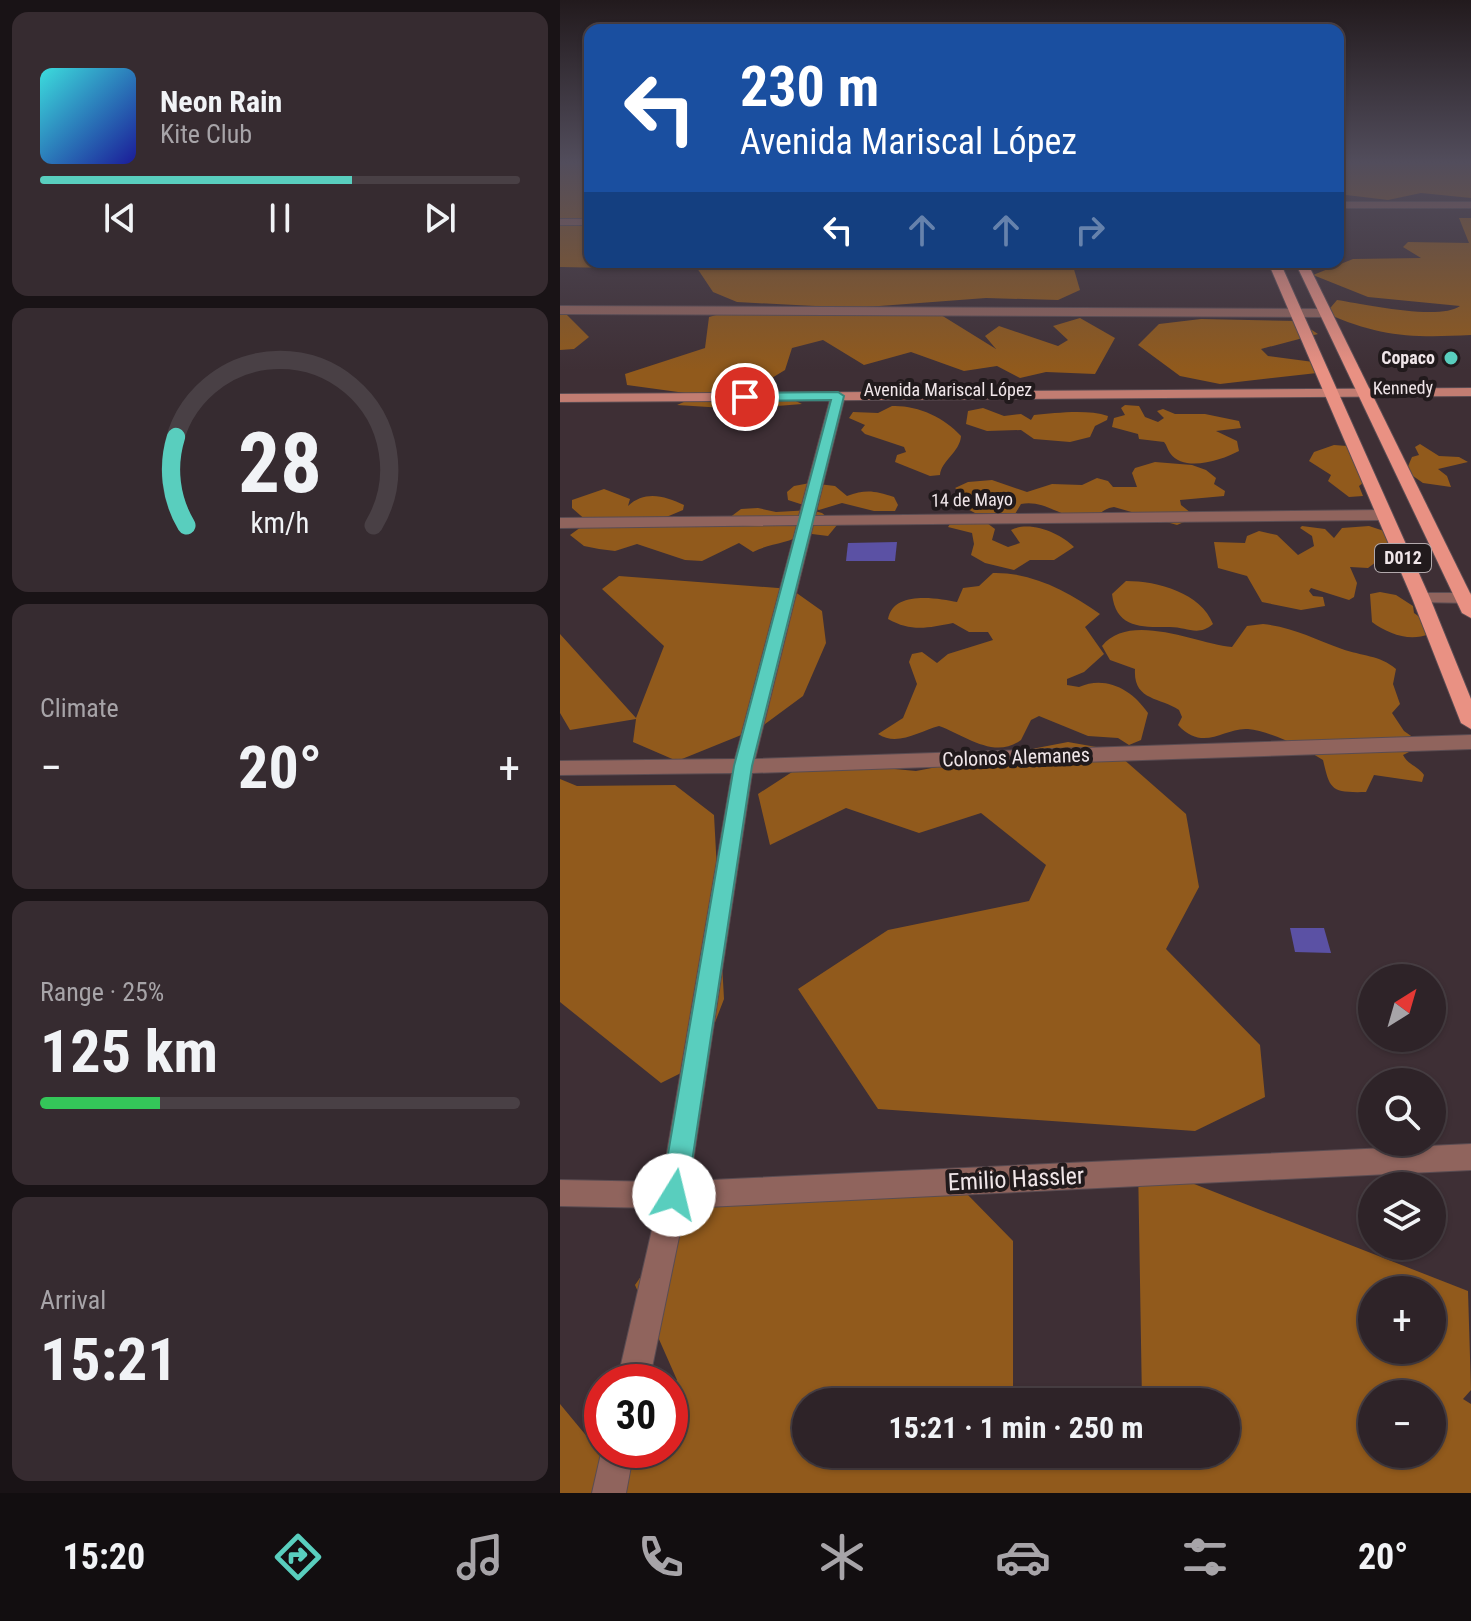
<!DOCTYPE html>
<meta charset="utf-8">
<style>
body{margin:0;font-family:"Roboto Condensed",sans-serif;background:#362b30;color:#f1f3f6;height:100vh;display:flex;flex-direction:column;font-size:30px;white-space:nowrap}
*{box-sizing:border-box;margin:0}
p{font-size:26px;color:#a7a4a8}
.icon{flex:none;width:44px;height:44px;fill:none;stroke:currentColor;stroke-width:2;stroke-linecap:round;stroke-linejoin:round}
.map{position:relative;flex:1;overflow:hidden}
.sheet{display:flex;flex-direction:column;gap:12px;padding:12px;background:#191316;width:560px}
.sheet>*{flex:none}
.top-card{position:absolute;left:24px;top:24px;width:760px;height:244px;border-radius:16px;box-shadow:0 2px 6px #0004,0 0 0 2px #494045;background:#1a4fa0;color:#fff;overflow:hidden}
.needle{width:52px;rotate:37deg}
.tools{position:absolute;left:798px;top:964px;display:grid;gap:16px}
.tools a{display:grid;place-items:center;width:88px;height:88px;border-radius:50%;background:#2e2328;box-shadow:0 2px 6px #0004,0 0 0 2px #494045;font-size:40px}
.speed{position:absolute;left:24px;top:1364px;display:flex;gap:16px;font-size:40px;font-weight:700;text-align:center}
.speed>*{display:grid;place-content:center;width:104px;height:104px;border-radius:50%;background:#2e2328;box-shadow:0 2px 6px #0004,0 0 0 2px #494045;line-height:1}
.speed .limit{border:12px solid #d22;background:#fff;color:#111}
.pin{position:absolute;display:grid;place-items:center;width:68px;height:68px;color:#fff;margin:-34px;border:4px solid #fff;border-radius:50%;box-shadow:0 2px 8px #0007}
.me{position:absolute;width:88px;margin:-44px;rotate:9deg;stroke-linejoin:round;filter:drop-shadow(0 0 6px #0008)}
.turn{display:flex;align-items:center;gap:28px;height:168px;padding:0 24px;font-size:36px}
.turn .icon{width:104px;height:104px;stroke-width:2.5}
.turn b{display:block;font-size:56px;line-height:68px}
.lanes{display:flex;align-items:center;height:76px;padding:0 24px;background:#0003;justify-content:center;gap:40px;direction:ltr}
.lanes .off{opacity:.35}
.big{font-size:60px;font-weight:700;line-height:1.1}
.sheet .card{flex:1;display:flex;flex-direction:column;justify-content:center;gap:12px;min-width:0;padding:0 28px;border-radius:16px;background:#362b30}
.sheet .dial{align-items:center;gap:0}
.dial svg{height:208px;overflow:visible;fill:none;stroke:#494045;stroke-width:7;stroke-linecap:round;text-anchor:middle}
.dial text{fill:#f1f3f6;stroke:none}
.song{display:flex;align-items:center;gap:24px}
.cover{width:96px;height:96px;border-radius:12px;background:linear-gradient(135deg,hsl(180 70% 55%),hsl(240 70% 35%))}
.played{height:8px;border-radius:4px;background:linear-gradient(90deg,#59cebe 65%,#494045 65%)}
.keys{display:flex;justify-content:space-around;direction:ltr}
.heat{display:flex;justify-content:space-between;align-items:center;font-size:44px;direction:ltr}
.charge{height:12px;border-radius:6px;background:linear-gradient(90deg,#34c759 25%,#494045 0)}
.trip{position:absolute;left:232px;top:1388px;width:448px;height:80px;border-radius:40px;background:#2e2328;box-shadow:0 2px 6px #0004,0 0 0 2px #494045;font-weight:700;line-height:80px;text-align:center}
.menu{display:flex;height:128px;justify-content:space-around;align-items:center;background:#120e10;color:#a7a4a8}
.menu .icon{width:56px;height:56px}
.menu .on{color:#59cebe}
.menu b{font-size:36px;color:#f1f3f6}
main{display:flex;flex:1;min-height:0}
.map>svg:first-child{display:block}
.forest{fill:#915a1c;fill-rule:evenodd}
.water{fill:#5b51a4}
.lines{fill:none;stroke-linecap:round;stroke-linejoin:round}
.street-casing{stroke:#5a4c52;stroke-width:2}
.secondary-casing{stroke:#5a4c52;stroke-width:2}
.primary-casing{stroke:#5a4c52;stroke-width:2}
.street{fill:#90645d;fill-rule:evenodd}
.secondary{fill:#c27d72;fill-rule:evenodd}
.primary{fill:#e99183;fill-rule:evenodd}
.route{fill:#59cebe;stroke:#3a867c;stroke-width:2}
.poi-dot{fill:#59cebe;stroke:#211a1c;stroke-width:3}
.labels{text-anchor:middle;stroke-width:8;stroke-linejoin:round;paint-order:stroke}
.far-poi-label{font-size:18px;font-weight:bold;fill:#f0e6e9;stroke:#211a1c;text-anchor:end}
.far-street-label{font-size:18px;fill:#f0e6e9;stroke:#211a1c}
.shield{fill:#211a1c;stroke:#b2a9ac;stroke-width:2}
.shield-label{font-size:18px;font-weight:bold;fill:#f0e6e9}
.street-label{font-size:20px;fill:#f0e6e9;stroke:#211a1c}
.near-street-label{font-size:24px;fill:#f0e6e9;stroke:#211a1c}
</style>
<main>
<section class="sheet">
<div class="card">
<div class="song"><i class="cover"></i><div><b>Neon Rain</b><p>Kite Club</p></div></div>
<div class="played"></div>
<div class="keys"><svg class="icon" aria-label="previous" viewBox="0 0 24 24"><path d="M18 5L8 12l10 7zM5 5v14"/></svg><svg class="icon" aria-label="pause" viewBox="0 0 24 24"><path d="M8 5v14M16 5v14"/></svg><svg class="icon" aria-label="next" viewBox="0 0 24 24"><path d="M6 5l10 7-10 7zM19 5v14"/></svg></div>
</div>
<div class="card dial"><svg viewBox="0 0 100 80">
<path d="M14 69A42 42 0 1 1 86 69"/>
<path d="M14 69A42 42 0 0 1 10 35" stroke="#59cebe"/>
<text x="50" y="56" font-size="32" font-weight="700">28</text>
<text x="50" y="72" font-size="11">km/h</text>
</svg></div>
<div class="card"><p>Climate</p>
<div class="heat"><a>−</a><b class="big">20°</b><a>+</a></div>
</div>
<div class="card"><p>Range · 25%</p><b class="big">125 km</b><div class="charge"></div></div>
<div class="card"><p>Arrival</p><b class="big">15:21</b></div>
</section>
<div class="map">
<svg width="911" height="1493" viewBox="0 0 911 1493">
<rect width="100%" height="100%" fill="#3e2f35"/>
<g class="forest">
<path d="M0 161H30V262H523L513 266 520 290 498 300 426 298 293 308 177 302 153 292 135 265 100 269 0 267Z"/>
<path d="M778 161H911V198L861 193 828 200 778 194Z"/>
<path d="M899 218H911V335C853 338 819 337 766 313L777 300C803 304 880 321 900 306L808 297 753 275 793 259 861 258 843 247 848 242 909 243Z"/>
<path d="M565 262H679L685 269 615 270Z"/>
<path d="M0 308 29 337 14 349 0 350Z"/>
<path d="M181 308 288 316 373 310 436 349 425 336 439 326 498 346 508 340 493 326 520 318 555 338 535 374 486 372 460 378 437 366 404 371 351 352 304 365 263 340 232 348 225 370 187 393 221 394 242 404 180 409 117 405 140 395 67 385 65 374 145 348 149 317Z"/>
<path d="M641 319 738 321 758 334 701 349 708 356 761 363 766 372 660 384 620 376 578 345 599 324Z"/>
<path d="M565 405 579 406 585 417 598 422 604 418 597 411 603 409 615 414H645L679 421 681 428 656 431 677 441 679 451C662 460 624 473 610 453 607 449 607 445 604 442L579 439 578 434 552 427 554 418 565 415 561 408Z"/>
<path d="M332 406C357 405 384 417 401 436 400 452 381 461 380 475L370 476 335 462 337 455 346 452 344 447 305 434 301 430 305 425 289 418 293 412 318 413Z"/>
<path d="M423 408 444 416 461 414 471 420 474 415C496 413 527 409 548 416L547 420 535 426 530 437 510 442 474 439 461 430 427 431 406 424 408 411Z"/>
<path d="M860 444 879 456 899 457 908 462 878 469 887 476 891 487 863 483 846 471 852 457 859 455 855 447Z"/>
<path d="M774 445 787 446 808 479 799 486 803 496 789 497 768 481 771 475 749 461 754 452Z"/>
<path d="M595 462 632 465 646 470 656 478 654 484 665 491 664 496 620 500 621 505 636 517 617 525 554 507C544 508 539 516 530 517 504 522 487 499 461 504L455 514 415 513 402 506 406 497 395 488 408 482 432 480 467 492 492 484 522 485 537 478 548 481 553 487H577L572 473 575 468Z"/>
<path d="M250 483 275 486 287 496C306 489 315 491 334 497L338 505 335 511H314L282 503 259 510 228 500 227 492 234 486Z"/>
<path d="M44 489 70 499 68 506C85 490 105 496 124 505L123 510 104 518 165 521 181 509 198 508 216 512 251 510 262 513 277 525 268 536 244 533C229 544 210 543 193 552L179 543 142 561 125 560 77 544 55 551 39 549 24 546 10 535 28 522 12 508V500Z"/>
<path d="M427 523 435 529 432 540 448 547 460 543 451 530C471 520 501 534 514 547L494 560H470L454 570 425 563 411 555 414 544 412 533 388 527 390 524Z"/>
<path d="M742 526 765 529 774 538 782 528 809 526 827 532 837 560 816 562 808 568 790 567 797 583 794 597 789 600 751 588 749 591 753 596 763 597 765 606 741 610 702 602 687 576 658 568 654 542 685 543 687 536 699 531 717 535 738 555 754 546 752 536 740 528Z"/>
<path d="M433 573C472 572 509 592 540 614L525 627 544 654 524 672 507 679V685L519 687C545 675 572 689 588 713L581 740 569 745 558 738 528 736 479 716 471 720 461 740C434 760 405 735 379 726 360 731 337 747 318 734L343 718 357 684 349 662 352 654 362 652 377 663 388 654 433 640 428 632H409L393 623C368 628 351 632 328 619 333 590 378 598 397 602L403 588 419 586Z"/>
<path d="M59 576 231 589 262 611 266 643 243 696 201 727 117 761 73 742 76 719 10 730 0 713V634L76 718 104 646 42 589Z"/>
<path d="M566 581C598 581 641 593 653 624 638 637 627 627 610 627 582 627 556 629 552 594Z"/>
<path d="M820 592 836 595 853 606 854 613 865 621 869 634C850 642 828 634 812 622L810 594Z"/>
<path d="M703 624C733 627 754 639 782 649 801 656 820 655 836 669L833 684 840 704 832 713 844 731 854 738 855 749 843 755C848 765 858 766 864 775L862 782 814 775 806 792C770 793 770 789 763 760 744 748 710 731 688 729 664 727 644 753 618 725L622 717 619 710C600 697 573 701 575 669L550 660 542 646C570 611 637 644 672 647L687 626Z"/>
<path d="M508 742 553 750 626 814 639 887 606 949 700 1045 705 1097 635 1131 318 1109 238 989 328 930 469 901 486 865 421 813 359 833 286 808 210 845 198 794 249 761 356 771Z"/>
<path d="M0 779 17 786 115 785 154 815 164 999 139 1064 101 1083 0 1002Z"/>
<path d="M578 1162 908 1291 911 1390 903 1399 911 1404V1493H0V1404L29 1439 42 1431V1450H110V1386L117 1380 75 1285 139 1192 407 1194 453 1241V1402H246V1454H494L513 1469 530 1454H666V1402H582ZM812 1290H872V1350H812ZM812 1394H872V1454H812Z"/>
</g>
<g class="water">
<path d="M337 542 335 561H286L288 543Z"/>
<path d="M730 928H764L771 953 735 952Z"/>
</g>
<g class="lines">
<defs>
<g id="street">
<rect x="778" y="202" width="133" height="6"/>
<rect x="0" y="219" width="30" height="6"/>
<path d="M0 306 766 309 772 313 766 317 0 314Z"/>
<path d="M278 392 285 396 255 516 824 510 832 515 824 520 253 525 195 759 911 735V749L192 773 130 1181 911 1144V1170L125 1208 89 1382H57L97 1208 0 1206V1180L102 1182 172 773 0 775V761L175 759 237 525 0 528V518L239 516 271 396Z"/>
<path d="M861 593H911V603L855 602 852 598Z"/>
<path d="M42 1449 74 1450 66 1493H32Z"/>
</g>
<path id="secondary" d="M911 388V396L0 402V394Z"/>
<g id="primary">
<path d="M708 262H720L870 598 911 699V729L901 723 852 598Z"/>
<path d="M735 262H747L911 595V618L902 613Z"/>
</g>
</defs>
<use href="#street" class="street-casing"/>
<use href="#secondary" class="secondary-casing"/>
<use href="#primary" class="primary-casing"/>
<use href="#street" class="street"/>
<use href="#secondary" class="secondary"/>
<use href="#primary" class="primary"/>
</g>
<linearGradient id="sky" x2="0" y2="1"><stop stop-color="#221a1d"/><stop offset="0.44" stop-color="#524d5c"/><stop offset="1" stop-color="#524d5c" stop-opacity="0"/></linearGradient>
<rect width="911" height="370" fill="url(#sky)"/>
<path class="route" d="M278 392 284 396 192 766 127 1195 123 1204 114 1207 105 1204 101 1195 174 766 271 400 185 401 179 397 185 393Z"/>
<circle class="poi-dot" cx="891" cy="358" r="8"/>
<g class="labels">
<g class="far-poi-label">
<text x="875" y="364">Copaco</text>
</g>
<g class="far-street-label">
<text transform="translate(843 388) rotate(-1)" y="6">Kennedy</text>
<text x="388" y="396">Avenida Mariscal López</text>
<text transform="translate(412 500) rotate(-1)" y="6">14 de Mayo</text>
</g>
<rect class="shield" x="815" y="544" width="56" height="28" rx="6"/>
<g class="shield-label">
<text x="843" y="564">D012</text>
</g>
<g class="street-label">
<text transform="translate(456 757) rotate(-2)" y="7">Colonos Alemanes</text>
</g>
<g class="near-street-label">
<text transform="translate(456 1179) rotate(-3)" y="8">Emilio Hassler</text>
</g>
</g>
</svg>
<div class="tools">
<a><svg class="needle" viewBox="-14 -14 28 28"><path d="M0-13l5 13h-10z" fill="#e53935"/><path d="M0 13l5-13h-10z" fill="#a7a4a8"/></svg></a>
<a><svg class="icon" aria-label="search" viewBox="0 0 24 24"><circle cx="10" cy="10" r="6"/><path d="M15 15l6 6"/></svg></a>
<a><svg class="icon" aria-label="layers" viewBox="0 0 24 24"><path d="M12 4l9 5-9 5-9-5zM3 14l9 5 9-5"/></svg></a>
<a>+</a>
<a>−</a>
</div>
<div class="speed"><div class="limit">30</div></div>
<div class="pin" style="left:185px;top:397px;background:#d93025"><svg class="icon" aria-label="arrive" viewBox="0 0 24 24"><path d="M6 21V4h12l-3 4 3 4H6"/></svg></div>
<svg class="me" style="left:114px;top:1195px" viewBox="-20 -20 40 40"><circle r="19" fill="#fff"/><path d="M0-13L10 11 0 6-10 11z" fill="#59cebe"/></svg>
<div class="trip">15:21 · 1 min · 250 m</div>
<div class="top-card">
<div class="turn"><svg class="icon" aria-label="left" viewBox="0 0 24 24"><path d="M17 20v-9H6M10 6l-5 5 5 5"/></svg><div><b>230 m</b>Avenida Mariscal López</div></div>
<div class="lanes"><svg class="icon" aria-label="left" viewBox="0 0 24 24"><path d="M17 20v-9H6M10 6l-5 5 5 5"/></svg><svg class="icon off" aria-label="ahead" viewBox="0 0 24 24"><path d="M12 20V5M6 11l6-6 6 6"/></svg><svg class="icon off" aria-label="ahead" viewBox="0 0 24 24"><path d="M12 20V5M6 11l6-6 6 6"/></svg><svg class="icon off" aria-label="right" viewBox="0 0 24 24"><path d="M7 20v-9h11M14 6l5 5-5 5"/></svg></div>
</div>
</div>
</main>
<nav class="menu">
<b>15:20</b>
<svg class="icon on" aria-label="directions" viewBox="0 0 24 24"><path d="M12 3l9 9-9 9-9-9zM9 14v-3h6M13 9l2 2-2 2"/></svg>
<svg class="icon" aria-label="music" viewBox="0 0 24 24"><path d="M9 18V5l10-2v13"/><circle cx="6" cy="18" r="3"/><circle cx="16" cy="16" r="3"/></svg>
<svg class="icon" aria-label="phone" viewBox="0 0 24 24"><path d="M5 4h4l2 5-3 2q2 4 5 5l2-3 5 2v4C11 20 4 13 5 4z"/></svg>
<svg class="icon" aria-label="climate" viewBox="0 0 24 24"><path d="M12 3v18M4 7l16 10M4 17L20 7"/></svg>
<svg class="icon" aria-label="car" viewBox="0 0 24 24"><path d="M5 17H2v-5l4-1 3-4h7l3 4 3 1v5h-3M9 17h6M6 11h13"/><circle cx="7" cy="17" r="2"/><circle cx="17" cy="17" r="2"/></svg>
<svg class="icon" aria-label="filters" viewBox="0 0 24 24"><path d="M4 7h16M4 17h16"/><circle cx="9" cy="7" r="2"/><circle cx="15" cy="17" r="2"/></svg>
<b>20°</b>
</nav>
